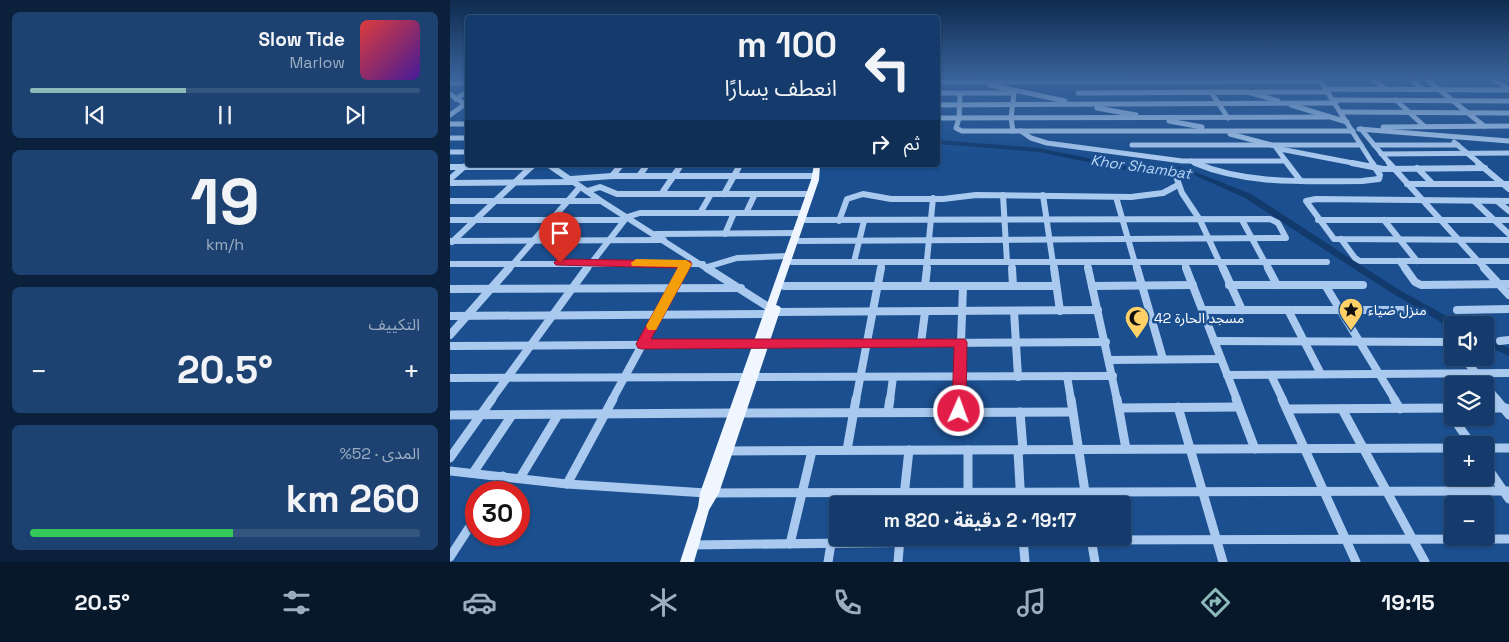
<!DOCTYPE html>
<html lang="ar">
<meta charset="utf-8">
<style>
body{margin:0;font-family:"Space Grotesk","Noto Sans Arabic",sans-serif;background:#1d4271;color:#f1f3f6;direction:rtl;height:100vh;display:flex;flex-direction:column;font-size:19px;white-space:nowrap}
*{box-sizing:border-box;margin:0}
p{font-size:16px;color:#9dadc1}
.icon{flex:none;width:28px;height:28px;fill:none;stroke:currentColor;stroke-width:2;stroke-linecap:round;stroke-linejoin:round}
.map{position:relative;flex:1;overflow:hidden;direction:ltr}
.details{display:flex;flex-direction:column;gap:12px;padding:12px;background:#0b203b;width:450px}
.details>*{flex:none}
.banner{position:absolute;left:15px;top:15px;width:475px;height:152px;border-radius:5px;box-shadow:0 1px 4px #0004,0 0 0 1px #33557e;direction:rtl;background:#143b6b;color:#f1f3f6;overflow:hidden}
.buttons{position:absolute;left:994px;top:316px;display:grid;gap:10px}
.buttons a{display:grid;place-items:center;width:50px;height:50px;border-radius:5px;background:#143b6b;box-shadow:0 1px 4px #0004,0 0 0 1px #33557e;font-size:25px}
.speed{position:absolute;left:15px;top:481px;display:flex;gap:10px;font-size:25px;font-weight:700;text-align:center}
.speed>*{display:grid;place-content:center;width:65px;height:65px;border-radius:50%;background:#143b6b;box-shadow:0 1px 4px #0004,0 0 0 1px #33557e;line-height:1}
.speed .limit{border:8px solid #d22;background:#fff;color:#111}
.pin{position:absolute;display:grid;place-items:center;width:42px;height:42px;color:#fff;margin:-51px -21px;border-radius:50% 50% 50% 0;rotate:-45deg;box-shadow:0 0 5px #0007}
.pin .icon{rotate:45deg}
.me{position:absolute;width:55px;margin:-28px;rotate:2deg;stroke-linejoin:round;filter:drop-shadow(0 0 4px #0008)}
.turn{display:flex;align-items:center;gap:18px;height:105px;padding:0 20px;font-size:22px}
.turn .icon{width:65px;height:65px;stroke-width:2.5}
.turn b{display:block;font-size:35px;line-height:42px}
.then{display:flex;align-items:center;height:48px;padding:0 20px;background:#0003;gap:10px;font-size:19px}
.big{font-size:38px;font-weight:700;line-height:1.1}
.details .card{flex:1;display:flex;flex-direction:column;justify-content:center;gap:8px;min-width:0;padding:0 18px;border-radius:8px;background:#1d4271}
.details .dial{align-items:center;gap:0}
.dial b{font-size:65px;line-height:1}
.song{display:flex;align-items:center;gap:15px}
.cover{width:60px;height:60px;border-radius:8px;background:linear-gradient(135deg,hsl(0 70% 55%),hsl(260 70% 35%))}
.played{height:5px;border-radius:2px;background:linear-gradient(90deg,#8bbbb9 40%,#33557e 40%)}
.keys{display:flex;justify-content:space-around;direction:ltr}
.heat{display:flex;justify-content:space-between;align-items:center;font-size:28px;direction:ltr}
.charge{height:8px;border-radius:4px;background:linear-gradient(90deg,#34c759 52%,#33557e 0)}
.trip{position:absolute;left:379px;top:496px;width:302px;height:50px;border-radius:5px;background:#143b6b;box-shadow:0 1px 4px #0004,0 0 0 1px #33557e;font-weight:700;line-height:50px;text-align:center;direction:rtl}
.tabs{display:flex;height:80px;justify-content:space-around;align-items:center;background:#08182b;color:#9dadc1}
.tabs .icon{width:35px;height:35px}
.tabs .current{color:#8bbbb9}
.tabs b{font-size:22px;color:#f1f3f6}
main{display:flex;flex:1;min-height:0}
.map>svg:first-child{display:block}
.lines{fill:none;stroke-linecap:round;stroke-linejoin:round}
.river{fill:#123a6d;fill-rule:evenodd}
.minor-far3{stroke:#a9c9ee;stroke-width:5}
.minor-far2{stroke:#a9c9ee;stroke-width:6}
.minor-far1{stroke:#a9c9ee;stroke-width:8}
.minor{stroke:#a9c9ee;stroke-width:9}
.major{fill:#f0f6ff;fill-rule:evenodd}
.route{fill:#e11d48;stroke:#92132f}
.slow{fill:#f59e0b}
.labels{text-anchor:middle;stroke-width:5;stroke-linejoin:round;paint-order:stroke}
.poi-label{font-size:14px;fill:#fff;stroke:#1b4f8f;text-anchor:start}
.water-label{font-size:15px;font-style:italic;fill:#b5d3f5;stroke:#1b4f8f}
</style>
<main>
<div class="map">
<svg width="1059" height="562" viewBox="0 0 1059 562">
<rect width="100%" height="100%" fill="#1b4f8f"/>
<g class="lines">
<g class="river">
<path d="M488 140 589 148 681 167H729L748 173 801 194 946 288 1007 322 1009 325H1002V328H1001L940 292 795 198 744 175 729 171H681L589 152 488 144Z"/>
<path d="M1035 337 1059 348V356L1035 345Z"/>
</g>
<g class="minor-far3">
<path d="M869 79 923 164"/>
<path d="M923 79 935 89"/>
<path d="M960 79 973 89"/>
<path d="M976 79 1034 126"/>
<path d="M1044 79 1059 89"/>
<path d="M488 82 871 81"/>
<path d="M0 83H18"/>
<path d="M540 85 615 101"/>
<path d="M877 89 1059 90"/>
<path d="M761 92 778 118"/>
<path d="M804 92H879"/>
<path d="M488 93H564L561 118 563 131"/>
<path d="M628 93 798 92 828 101"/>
<path d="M0 94 15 104"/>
<path d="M510 94 509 118 506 128 512 131H903"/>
<path d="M6 99 18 91"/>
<path d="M884 100 1059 101"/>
<path d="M946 100 974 126"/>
<path d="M488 105 886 103"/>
<path d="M841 105 897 122"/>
<path d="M647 108 686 115"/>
<path d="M892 112 1059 113"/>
<path d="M0 115 18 102"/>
<path d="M488 118 878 117"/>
<path d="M719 121 752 127"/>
<path d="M0 124H18"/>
<path d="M933 127 1059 126"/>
<path d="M909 129 1059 141"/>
<path d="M911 129 940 164"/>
<path d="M571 131 581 138 597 143 732 161H836"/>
<path d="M780 134 825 146 838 164"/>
<path d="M0 138H18"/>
<path d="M1004 142 1030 164"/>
<path d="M682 145H911"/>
<path d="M924 145H1008"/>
<path d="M830 149 908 164"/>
<path d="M0 152H18"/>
<path d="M931 154 1059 153"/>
<path d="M741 161 748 164"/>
</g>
<g class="minor-far2">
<path d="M745 163C797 185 857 181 912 181L929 179 930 175 922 163"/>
<path d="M837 163 850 180"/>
<path d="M902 163 933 169 1035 168"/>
<path d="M939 163 1036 270"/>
<path d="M1028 163 1059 189"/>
<path d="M99 165 151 201 259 270"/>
<path d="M0 167H81"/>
<path d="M967 168 983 184"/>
<path d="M162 176 171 165"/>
<path d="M189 176 197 165"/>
<path d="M726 176 732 193 750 220 773 270"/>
<path d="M0 179 15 166"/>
<path d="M121 179 162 176H366"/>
<path d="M0 183 124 182"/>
<path d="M957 184H1059"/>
<path d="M137 191 150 187 167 194H360"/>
<path d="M212 193 231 165"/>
<path d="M274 194 290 165"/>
<path d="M553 195 557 262"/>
<path d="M593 195 604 270"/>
<path d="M666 197 687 270"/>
<path d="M0 201H150"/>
<path d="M1024 201 1059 234"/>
<path d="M1047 201 1059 211"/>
<path d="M1059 201 866 199 856 201 884 239 1059 240"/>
<path d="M250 213 261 194"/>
<path d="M296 213 305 194"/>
<path d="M0 220H174"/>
<path d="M792 220 819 270"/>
<path d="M868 220H1059"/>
<path d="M934 220 967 261"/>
<path d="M389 221 397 199 413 194 441 199H493L526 195 681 197 713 193 728 185"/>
<path d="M206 234 346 233"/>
<path d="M275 234 284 213"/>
<path d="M891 239 905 258 910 261H1059"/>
<path d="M0 241 214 240"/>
<path d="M349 241 836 238 828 223 820 219 356 220"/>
<path d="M2 242 83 165"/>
<path d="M949 261 956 270"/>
<path d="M342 262H877"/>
<path d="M404 262 414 221"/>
<path d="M562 262V270"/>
<path d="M637 262 639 270"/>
<path d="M734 262 737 270"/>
<path d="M0 264H236"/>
<path d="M257 267 287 258 338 256"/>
<path d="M58 270 130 187"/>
<path d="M136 270 177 217 190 213H353"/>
<path d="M233 270 236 264H253"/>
<path d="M431 270 432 262"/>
<path d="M476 270 483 198"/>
</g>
<g class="minor-far1">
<path d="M257 268 320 308"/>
<path d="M562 268 563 286"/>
<path d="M604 268 610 311"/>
<path d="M638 268 667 400"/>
<path d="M687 268 713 359"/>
<path d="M736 268 787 400"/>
<path d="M773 268 792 310"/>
<path d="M818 268 827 285"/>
<path d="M955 268 965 282 971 285 1059 284"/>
<path d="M1034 268 1059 295"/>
<path d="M779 285H913"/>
<path d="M875 285 945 400"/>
<path d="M334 286H605"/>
<path d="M475 286 477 268"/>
<path d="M642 286 743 285"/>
<path d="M0 289 291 288"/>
<path d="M753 310H958"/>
<path d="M838 310 871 374"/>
<path d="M1007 310 1059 309"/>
<path d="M564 311 568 377"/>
<path d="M325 312 648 310"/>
<path d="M0 316 318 314"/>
<path d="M0 335 59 268"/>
<path d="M764 341 1002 342"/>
<path d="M1050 341 1059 340"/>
<path d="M471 343 475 312"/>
<path d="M0 346 656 342"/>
<path d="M1014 358 1047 400"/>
<path d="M660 360 771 359"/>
<path d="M777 375 1059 373"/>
<path d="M821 375 833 400"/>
<path d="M617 376 621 400"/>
<path d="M303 377 663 376"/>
<path d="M0 378 295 377"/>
<path d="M41 400 137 268"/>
<path d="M162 400 234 268"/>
<path d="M406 400 431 268"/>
<path d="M440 400 443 377"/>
<path d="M509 400 513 286"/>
</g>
<g class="minor">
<path d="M621 399 637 505"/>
<path d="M667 399 676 449"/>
<path d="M786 399 805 449"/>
<path d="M832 399 906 562"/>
<path d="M944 399 950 409"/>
<path d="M1046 399 1059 415"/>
<path d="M728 407 773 562"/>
<path d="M670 408 789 407"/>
<path d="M1035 408H1056"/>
<path d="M837 409 1002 408"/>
<path d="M892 409 975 562"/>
<path d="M509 411V399"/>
<path d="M438 412 440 399"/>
<path d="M570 412 573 450"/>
<path d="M290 413 622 412"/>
<path d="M0 415 283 413"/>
<path d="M1003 418 1022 445"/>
<path d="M1035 448H1059"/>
<path d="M397 450 406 399"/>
<path d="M518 450V492"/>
<path d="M568 450 571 505"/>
<path d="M277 451 1002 448"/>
<path d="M0 458 42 399"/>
<path d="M1035 464 1059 499"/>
<path d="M0 471 117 484 256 493 1059 491"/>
<path d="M23 473 62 415"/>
<path d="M70 478 108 415"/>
<path d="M117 484 163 399"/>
<path d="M43 492 53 476"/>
<path d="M453 505 459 450"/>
<path d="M573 538 575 562"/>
<path d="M641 538 645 562"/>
<path d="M340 544 362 451"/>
<path d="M242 545 642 540 1059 539"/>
<path d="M0 557 26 517"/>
<path d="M378 562 381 544"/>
<path d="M448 562 450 538"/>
</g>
<path class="major" d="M364 165H370L369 180 326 305 329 306 331 308 269 493 259 510 244 562H230L248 507 250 493 361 180Z"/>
</g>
<linearGradient id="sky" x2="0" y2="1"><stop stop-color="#0f2b4f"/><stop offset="0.5" stop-color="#39639b"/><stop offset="1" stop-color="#39639b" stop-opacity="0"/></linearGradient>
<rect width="1059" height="157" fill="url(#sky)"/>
<path class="route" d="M110 259 240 261 242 264 201 339H515L517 342 516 411 514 416 509 417 504 416 502 411 504 347 192 349 188 348 186 344 228 268 106 265 104 263 106 260Z"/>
<path class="slow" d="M186 259 236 260 242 264 206 330H198L196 326 228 267 182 266 181 263Z"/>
<defs>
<symbol id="sight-pin" viewBox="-11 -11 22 30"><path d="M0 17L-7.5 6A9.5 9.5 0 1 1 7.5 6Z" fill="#ffd166" stroke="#1b4f8f"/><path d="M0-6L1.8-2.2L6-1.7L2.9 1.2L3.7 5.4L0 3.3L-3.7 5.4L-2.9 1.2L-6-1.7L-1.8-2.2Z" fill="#111"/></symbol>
<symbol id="mosque-pin" viewBox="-11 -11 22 30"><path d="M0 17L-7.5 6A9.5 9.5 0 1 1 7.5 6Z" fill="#ffd166" stroke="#1b4f8f"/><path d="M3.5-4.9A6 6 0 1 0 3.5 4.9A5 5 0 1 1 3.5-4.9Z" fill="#111"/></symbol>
</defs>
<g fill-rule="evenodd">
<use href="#sight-pin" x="887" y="296" width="28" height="38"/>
<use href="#mosque-pin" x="673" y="304" width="28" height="38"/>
</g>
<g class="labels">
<g class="poi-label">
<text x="918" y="315">منزل ضياء</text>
<text x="704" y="323">مسجد الحارة 42</text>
</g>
<g class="water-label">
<text transform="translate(691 167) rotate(8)" y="5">Khor Shambat</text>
</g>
</g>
</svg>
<div class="buttons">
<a><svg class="icon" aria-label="sound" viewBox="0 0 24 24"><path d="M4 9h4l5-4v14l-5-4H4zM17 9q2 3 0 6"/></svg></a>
<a><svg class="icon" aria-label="layers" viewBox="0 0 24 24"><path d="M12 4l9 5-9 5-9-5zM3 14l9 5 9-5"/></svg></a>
<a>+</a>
<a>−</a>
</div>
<div class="speed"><div class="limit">30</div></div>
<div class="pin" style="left:110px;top:263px;background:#d93025"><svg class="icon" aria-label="arrive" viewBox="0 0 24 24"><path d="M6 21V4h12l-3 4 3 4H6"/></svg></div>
<svg class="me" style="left:509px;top:411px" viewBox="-20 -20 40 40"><circle r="17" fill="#e11d48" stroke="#fff" stroke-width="3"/><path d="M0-11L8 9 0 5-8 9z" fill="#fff"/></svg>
<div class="trip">19:17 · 2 دقيقة · 820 m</div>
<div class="banner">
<div class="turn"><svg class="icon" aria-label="left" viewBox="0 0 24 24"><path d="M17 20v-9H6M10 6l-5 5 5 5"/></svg><div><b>100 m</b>انعطف يسارًا</div></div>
<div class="then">ثم<svg class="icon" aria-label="right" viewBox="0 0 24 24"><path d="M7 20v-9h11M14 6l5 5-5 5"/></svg></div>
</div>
</div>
<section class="details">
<div class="card">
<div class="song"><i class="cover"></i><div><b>Slow Tide</b><p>Marlow</p></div></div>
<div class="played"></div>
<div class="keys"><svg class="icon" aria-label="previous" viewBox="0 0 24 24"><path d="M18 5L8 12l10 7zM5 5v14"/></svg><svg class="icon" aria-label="pause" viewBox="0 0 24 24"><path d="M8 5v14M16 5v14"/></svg><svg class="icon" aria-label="next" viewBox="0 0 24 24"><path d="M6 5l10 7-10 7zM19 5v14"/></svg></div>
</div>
<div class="card dial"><b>19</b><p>km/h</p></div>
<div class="card"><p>التكييف</p>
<div class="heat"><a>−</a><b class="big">20.5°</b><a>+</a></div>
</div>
<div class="card"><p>المدى · 52%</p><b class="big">260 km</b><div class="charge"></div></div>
</section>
</main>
<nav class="tabs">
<b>19:15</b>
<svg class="icon current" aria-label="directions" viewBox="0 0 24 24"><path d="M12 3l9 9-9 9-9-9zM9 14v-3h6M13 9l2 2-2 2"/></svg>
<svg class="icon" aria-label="music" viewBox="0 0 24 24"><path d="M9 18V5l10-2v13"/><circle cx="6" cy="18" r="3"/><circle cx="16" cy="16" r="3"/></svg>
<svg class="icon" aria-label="phone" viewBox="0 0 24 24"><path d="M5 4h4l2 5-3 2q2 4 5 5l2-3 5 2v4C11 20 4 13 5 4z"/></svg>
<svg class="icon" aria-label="climate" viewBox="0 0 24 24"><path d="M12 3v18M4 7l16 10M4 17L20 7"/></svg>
<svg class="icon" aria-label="car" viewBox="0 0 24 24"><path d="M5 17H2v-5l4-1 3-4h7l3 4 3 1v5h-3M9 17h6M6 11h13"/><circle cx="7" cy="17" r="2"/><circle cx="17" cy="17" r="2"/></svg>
<svg class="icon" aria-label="filters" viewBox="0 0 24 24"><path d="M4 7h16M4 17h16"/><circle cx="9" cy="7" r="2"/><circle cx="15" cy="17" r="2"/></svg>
<b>20.5°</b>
</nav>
